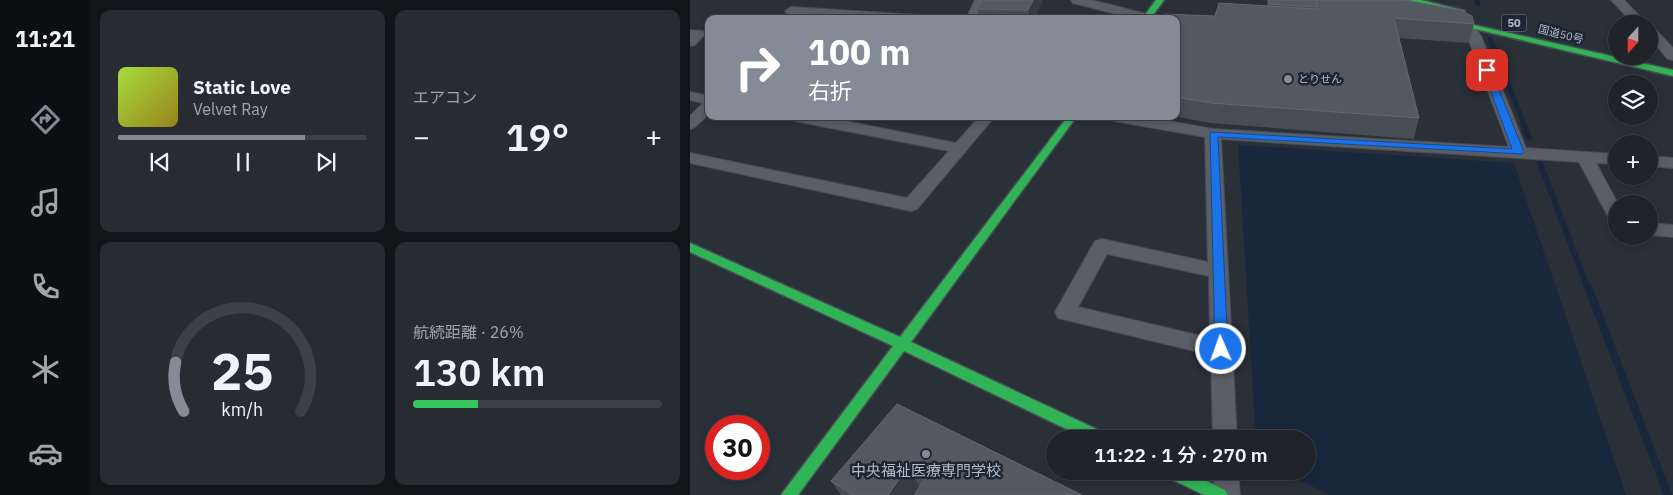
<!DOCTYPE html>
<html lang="ja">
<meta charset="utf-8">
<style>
body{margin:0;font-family:"IBM Plex Sans","Noto Sans JP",sans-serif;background:#282c32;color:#f1f3f6;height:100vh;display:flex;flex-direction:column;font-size:19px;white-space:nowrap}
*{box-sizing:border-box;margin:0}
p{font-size:16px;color:#a2a4a8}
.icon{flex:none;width:28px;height:28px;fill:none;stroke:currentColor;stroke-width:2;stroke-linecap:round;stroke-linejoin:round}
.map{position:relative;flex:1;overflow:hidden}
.sheet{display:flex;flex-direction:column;gap:10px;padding:10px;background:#121417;width:600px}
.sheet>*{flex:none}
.guide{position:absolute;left:15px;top:15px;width:475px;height:105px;border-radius:10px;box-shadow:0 2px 8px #0003,0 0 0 1px #3d4147;background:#848b96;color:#fff;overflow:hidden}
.needle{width:32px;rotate:201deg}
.fabs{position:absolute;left:918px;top:15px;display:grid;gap:10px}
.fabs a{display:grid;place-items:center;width:50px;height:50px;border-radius:50%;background:#20242a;box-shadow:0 2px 8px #0003,0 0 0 1px #3d4147;font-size:25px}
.speed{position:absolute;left:15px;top:415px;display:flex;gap:10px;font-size:25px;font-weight:700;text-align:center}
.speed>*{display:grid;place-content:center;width:65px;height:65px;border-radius:50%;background:#20242a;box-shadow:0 2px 8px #0003,0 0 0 1px #3d4147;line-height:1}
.speed .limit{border:8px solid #d22;background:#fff;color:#111}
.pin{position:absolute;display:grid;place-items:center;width:42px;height:42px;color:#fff;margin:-21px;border-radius:10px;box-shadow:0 2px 8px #0006}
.me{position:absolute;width:55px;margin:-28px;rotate:358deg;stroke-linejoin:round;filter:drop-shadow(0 0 4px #0008)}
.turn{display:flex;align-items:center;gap:18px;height:105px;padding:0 20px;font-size:22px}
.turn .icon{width:65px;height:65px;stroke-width:2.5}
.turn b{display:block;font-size:35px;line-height:42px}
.big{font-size:38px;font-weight:600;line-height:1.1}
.sheet .tile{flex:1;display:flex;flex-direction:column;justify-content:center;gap:8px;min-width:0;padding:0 18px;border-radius:10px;background:#282c32}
.sheet .dial{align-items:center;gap:0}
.dial svg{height:130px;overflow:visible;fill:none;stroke:#3d4147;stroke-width:7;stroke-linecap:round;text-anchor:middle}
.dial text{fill:#f1f3f6;stroke:none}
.song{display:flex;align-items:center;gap:15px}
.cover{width:60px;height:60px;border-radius:8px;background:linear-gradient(135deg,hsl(80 70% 55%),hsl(50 70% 35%))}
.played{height:5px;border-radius:2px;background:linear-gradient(90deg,#848b96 75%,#3d4147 75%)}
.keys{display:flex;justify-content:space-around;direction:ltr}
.heat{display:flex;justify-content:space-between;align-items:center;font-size:28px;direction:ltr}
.charge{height:8px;border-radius:4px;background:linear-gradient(90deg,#34c759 26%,#3d4147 0)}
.sheet .tiles{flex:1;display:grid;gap:10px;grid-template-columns:repeat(2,1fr)}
.trip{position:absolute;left:356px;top:430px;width:270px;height:50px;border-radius:25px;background:#20242a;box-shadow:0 2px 8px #0003,0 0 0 1px #3d4147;font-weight:600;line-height:50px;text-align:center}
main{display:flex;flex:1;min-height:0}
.menu{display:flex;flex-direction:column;width:90px;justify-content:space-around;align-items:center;background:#0d0e11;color:#a2a4a8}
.menu .icon{width:35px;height:35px}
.menu .on{color:#848b96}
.menu b{font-size:22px;color:#f1f3f6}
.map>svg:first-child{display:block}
.water{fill:#19273c}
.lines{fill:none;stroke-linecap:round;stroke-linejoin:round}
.stream-far2{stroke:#19273c;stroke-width:5}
.stream-far1{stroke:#19273c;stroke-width:6}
.stream{stroke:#19273c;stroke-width:8}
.street-casing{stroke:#484c55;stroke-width:2}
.fast-casing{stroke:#484c55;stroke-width:3}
.street{fill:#5a5e66;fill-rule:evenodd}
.fast{fill:#30b455;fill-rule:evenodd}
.wall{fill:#474c55}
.shaded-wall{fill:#373c44}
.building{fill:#535861;stroke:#626872}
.route{fill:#1a73e8;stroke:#114b97}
.poi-dot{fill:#848b96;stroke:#1d2633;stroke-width:2}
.labels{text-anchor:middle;stroke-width:5;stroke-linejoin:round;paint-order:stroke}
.shield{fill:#1d2633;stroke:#878f9c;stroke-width:1}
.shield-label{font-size:11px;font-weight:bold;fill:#b4bcc9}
.far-street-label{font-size:11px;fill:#b4bcc9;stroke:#1d2633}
.far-poi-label{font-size:11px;fill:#b4bcc9;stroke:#1d2633;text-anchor:start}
.near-poi-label{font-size:15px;fill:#b4bcc9;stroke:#1d2633}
</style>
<main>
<nav class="menu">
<b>11:21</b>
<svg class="icon on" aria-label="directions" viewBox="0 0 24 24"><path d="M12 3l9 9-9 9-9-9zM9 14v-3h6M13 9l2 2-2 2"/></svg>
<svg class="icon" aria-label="music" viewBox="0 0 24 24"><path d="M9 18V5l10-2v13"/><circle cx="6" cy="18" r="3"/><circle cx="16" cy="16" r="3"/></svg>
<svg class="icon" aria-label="phone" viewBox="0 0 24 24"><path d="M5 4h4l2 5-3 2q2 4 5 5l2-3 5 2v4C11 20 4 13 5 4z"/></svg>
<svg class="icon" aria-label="climate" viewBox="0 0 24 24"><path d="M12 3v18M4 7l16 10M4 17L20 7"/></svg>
<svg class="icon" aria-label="car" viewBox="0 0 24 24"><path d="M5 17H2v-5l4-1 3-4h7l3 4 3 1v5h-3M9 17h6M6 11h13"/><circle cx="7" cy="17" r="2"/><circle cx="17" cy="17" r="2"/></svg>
</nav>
<section class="sheet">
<div class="tiles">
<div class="tile">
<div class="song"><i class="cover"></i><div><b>Static Love</b><p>Velvet Ray</p></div></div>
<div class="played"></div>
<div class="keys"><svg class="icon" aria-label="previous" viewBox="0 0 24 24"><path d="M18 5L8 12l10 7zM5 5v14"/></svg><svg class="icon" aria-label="pause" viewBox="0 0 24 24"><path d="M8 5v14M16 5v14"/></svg><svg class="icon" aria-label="next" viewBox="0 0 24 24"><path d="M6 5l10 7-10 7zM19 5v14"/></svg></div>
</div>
<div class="tile"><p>エアコン</p>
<div class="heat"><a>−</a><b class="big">19°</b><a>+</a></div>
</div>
<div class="tile dial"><svg viewBox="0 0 100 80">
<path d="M14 69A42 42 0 1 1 86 69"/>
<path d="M14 69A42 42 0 0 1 9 39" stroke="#848b96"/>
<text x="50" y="56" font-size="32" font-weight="700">25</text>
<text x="50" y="72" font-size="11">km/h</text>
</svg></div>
<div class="tile"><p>航続距離 · 26%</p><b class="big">130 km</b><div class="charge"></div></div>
</div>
</section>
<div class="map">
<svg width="983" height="495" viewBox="0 0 983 495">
<rect width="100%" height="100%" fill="#2a3038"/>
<path class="water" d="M548 145 824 163 936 495H640L590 471H618V439H566Z"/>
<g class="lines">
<g class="stream-far2">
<path d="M787 0 788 4"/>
<path d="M800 39 835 127"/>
</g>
<g class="stream-far1">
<path d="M834 126 839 138"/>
<path d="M850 163 898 289"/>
</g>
<path class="stream" d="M898 287 978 495"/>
<defs>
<g id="street">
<path d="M285 0H297L288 19H276Z"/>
<path d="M381 0H401L461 15 463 18 445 19 383 3Z"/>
<path d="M921 0H934L957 24H944Z"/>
<path d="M101 7 230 15 236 19H166L97 14 95 11Z"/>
<path d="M776 20 781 21 791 36 836 148 926 154V164L906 163 928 204H926V222L920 220 889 162 531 139 547 439H523L521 355 368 318 365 312 405 241 412 239 518 262 515 137 424 121 419 119 417 116H451L523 129 819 147 777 36 770 24ZM417 254 519 276 520 338 388 307Z"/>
<path d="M959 27 964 28 983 48V60L978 59 959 38Z"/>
<path d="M0 30 13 31 15 34 5 45 0 46Z"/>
<path d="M0 92 19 96V114L5 127 0 129V116L13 103 0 100Z"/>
<path d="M98 116H130L266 143 290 116H305L227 209 221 211 0 163V153L217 198 259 151 105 121 100 119Z"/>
<path d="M959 156 983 158V168L959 166Z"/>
<path d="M959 223 983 225V237L959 235Z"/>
<path d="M524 471H548L550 495H524Z"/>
</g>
<g id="fast">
<path d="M466 0H474L460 19H452Z"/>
<path d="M717 0H731L775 11 771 13Z"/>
<path d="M744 16 983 70V76L747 20 743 18Z"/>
<path d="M378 116H387L221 342 417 434 419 439H397L214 351 108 495H91L203 346 0 252V243L210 337Z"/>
<path d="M473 471H496L535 490 538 495H514L475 476Z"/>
</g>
</defs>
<use href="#street" class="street-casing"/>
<use href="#fast" class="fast-casing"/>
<use href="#street" class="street"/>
<use href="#fast" class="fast"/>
</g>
<g class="wall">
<path d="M292 0H353L344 19H290L287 9Z"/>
<path d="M577 0H715L784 24 778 43 709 38 729 118 724 139 520 123 484 116H486V19L525 16 577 6Z"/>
<path d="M207 404 392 495 229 486 222 495H151L141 481Z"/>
</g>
<g class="shaded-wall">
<path d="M343 0H353L344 19H340L338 10Z"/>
<path d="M218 467 229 486 222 495H198Z"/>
</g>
<g class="building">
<path d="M292 0H343L338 10 287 9Z"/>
<path d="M579 0H625L627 7 579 4Z"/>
<path d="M627 0H715L770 10 782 16 784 24 704 18 729 118 521 103 486 97V19H470L474 14 525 16 529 3 627 9Z"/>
<path d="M207 404 392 495H224L236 477 218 467 198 495H163L141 481Z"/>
</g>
<path class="route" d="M794 68 801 70 834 152 832 154 528 137 538 349 536 353 531 354 527 353 525 349 520 132 822 149 793 70Z"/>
<g class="poi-dot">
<circle cx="598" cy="79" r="5"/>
<circle cx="236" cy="454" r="5"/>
</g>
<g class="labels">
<rect class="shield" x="811.5" y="14.5" width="25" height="17" rx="4"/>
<g class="shield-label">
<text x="824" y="27">50</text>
</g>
<g class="far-street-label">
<text transform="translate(871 34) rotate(14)" y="4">国道50号</text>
</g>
<g class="far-poi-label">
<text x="608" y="83">とりせん</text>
</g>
<g class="near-poi-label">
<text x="236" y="476">中央福祉医療専門学校</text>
</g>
</g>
</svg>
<div class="fabs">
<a><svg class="needle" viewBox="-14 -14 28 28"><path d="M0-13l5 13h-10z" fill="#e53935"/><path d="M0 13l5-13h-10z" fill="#a2a4a8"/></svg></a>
<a><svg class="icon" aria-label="layers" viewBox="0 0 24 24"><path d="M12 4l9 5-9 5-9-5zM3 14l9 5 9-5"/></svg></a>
<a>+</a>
<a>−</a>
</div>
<div class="speed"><div class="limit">30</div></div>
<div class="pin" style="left:797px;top:70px;background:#d93025"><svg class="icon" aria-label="arrive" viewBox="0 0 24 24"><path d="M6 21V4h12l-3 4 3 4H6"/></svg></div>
<svg class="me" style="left:531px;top:349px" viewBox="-20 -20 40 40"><circle r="17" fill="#1a73e8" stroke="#fff" stroke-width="3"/><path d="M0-11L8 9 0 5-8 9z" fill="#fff"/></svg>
<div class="trip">11:22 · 1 分 · 270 m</div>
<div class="guide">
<div class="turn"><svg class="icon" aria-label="right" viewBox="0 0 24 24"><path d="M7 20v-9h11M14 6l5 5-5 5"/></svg><div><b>100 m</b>右折</div></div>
</div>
</div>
</main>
